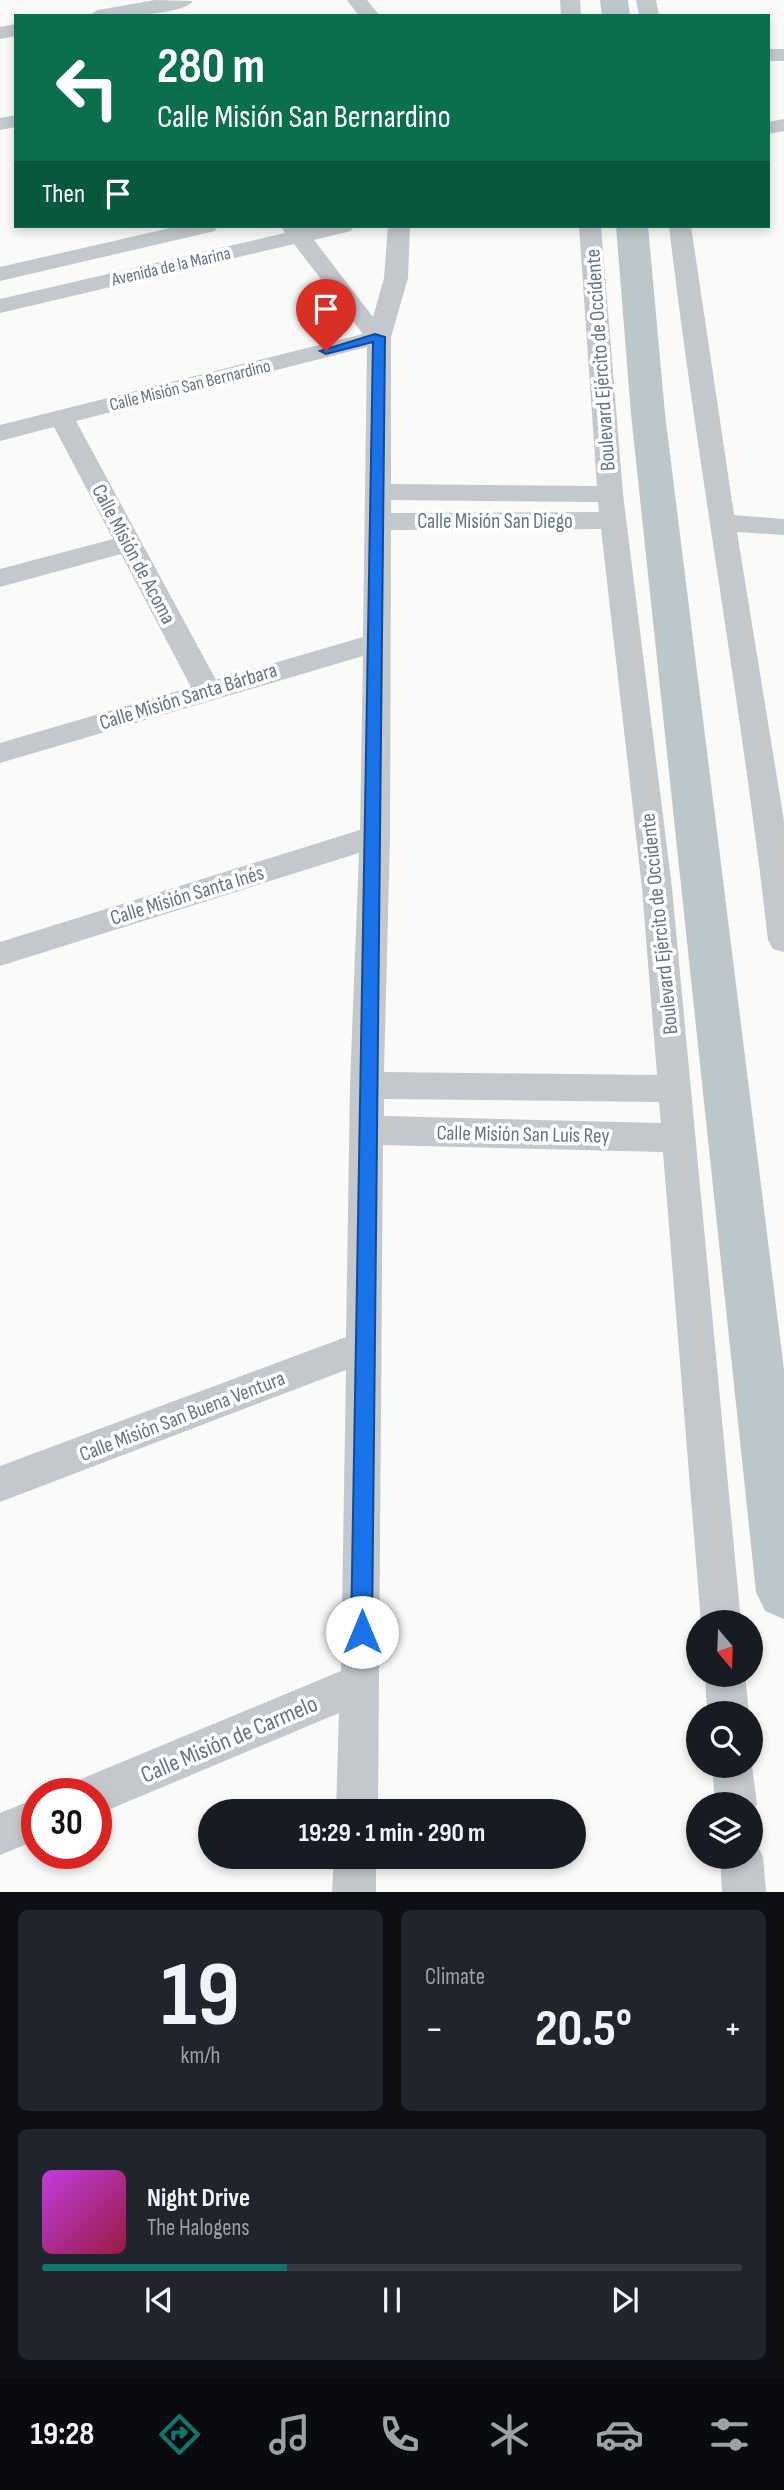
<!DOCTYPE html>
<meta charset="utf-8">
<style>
body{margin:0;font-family:"Sofia Sans Condensed",sans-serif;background:#20242c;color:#f1f3f6;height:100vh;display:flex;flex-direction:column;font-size:26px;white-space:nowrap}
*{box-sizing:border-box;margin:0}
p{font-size:23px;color:#9ea1a6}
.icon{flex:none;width:38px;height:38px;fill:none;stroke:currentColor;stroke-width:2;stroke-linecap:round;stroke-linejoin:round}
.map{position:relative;height:1892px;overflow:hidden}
.panel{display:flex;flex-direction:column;gap:18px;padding:18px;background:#0d0f14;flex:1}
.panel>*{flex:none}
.hud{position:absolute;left:14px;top:14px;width:756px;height:214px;border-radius:0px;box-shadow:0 4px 10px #0003;background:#0b6e4f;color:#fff;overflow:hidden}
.needle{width:46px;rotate:161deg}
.buttons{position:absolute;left:686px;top:1610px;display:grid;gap:14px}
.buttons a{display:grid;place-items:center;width:77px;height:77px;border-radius:50%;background:#171b24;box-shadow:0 4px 10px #0003;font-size:35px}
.speed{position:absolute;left:21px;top:1778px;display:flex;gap:14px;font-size:35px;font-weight:700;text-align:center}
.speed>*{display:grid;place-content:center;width:91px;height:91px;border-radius:50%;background:#171b24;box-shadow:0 4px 10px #0003;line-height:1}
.speed .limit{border:10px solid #d22;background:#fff;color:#111}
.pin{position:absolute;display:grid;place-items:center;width:60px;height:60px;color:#fff;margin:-72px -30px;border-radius:50% 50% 50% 0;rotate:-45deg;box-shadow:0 0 7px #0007}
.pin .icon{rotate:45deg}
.me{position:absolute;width:77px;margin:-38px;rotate:0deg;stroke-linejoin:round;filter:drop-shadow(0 0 5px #0008)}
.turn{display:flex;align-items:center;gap:24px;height:147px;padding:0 28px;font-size:32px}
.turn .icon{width:91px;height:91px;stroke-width:2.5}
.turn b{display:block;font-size:49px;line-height:60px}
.then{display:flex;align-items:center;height:66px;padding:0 28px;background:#0003;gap:14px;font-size:26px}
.big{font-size:52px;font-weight:700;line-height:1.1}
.panel .tile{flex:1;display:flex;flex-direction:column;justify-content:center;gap:10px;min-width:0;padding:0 24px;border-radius:10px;background:#20242c}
.panel .dial{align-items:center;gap:0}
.dial b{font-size:91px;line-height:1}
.song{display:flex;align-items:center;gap:21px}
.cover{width:84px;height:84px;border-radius:10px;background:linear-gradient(135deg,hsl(290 70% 55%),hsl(340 70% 35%))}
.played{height:7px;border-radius:4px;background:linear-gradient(90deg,#0f766e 35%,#363941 35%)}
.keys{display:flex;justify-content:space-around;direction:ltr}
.heat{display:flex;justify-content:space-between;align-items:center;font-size:38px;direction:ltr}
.panel .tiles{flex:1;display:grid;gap:18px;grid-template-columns:1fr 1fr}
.tile:last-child{grid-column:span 2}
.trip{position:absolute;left:198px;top:1799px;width:388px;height:70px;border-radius:35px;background:#171b24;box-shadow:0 4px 10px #0003;font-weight:700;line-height:70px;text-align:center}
.menu{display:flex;height:112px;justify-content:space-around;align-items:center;background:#090b0e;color:#9ea1a6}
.menu .icon{width:49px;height:49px}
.menu .selected{color:#0f766e}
.menu b{font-size:32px;color:#f1f3f6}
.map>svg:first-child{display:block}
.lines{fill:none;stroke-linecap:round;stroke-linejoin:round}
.canal{fill:#bbc7cb;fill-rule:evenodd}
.minor{fill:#c3c8cc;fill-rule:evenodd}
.route{fill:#1a73e8;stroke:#114b97;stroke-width:2}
.labels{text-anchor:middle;stroke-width:7;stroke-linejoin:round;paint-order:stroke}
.far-street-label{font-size:18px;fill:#657683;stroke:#fff}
.street-label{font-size:21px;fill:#657683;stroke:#fff}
.near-street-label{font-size:24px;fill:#657683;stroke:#fff}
</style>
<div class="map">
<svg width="784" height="1892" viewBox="0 0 784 1892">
<rect width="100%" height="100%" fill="#fafaf8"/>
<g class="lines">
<g class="canal">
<path d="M600 0H628L630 16H602Z"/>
<path d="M616 226H648L665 414 784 1370V1619L765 1611 756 1592 631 414Z"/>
</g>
<g class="minor">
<path d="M155 0 193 1C180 17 110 16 88 16L98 10Z"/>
<path d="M347 0H367L380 16H359Z"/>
<path d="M560 0H580L581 16H561Z"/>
<path d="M636 0H656L659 16H639Z"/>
<path d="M16 24V36L0 39V27Z"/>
<rect x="768" y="49" width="16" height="12"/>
<path d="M16 115V127L0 130V118Z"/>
<path d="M784 119V131L768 134V122Z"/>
<path d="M179 226H218L215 231 0 281V267Z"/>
<path d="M281 226H354L351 231 314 240 373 317 384 278 388 226H410L408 278 391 337V484L597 486 579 226H601L623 494 672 888 741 1622H701L663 1152 383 1145 378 1811H336L339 1713 96 1815V1794H75L81 1779 341 1671 346 1370 0 1502V1466L346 1337 350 1085 359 853 0 966V942L360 830 363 656 0 763V743L191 687 121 554 0 587V569L113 539 54 427 0 441V425L363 334 294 244 0 313V299L285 233ZM367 347 363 637 216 680 76 421ZM391 500 598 502 599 512 391 513ZM601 529 642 888 657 1075 384 1072 390 837 391 530ZM384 1099 659 1102 661 1123 384 1116Z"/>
<path d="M669 226H691L734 515 784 519V535L737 532 784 821V952L773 949 768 940C741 700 697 465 669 226Z"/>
<path d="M705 1675H745L749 1713H707Z"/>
<path d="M751 1758 757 1804 751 1819V1804H715L712 1766H751Z"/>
<path d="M37 1798V1840L0 1855V1813Z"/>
<path d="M751 1840 756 1842 763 1857 766 1892H722L720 1857H751Z"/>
<path d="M334 1857H376V1892H332Z"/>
</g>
</g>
<path class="route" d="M375 334 385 337 372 1632 369 1639 362 1642 354 1639 351 1632 373 342 326 354 320 351Z"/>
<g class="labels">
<g class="far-street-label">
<text transform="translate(171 266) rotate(-13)" y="6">Avenida de la Marina</text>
<text transform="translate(190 385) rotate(-14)" y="6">Calle Misión San Bernardino</text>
</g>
<g class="street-label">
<text transform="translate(600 360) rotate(-94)" y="7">Boulevard Ejército de Occidente</text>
<text x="495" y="528">Calle Misión San Diego</text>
<text transform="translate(134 554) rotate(62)" y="7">Calle Misión de Acoma</text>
<text transform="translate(188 696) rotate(-17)" y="7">Calle Misión Santa Bárbara</text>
<text transform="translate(187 895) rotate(-17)" y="7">Calle Misión Santa Inés</text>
<text transform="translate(659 924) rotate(-96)" y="7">Boulevard Ejército de Occidente</text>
<text transform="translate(523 1134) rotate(1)" y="7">Calle Misión San Luis Rey</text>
<text transform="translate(182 1416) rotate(-21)" y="7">Calle Misión San Buena Ventura</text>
</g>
<g class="near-street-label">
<text transform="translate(229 1739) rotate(-23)" y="8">Calle Misión de Carmelo</text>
</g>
</g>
</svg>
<div class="buttons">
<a><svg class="needle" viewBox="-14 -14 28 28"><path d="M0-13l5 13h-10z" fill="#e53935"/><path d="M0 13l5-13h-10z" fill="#9ea1a6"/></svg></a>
<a><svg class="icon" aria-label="search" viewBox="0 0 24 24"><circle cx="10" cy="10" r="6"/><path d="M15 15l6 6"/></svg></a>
<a><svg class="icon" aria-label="layers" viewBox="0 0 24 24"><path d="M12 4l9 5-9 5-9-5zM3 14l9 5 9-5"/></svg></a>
</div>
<div class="speed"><div class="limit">30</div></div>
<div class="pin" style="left:326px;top:351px;background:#d93025"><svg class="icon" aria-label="arrive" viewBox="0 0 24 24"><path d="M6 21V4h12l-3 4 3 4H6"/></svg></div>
<svg class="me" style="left:362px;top:1632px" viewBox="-20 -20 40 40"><circle r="19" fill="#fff"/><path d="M0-13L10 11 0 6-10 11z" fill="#1a73e8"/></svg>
<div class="trip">19:29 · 1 min · 290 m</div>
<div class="hud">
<div class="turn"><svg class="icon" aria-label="left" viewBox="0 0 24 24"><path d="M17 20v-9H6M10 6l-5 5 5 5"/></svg><div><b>280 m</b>Calle Misión San Bernardino</div></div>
<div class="then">Then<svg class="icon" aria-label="arrive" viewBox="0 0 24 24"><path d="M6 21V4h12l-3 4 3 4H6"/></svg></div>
</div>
</div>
<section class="panel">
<div class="tiles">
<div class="tile dial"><b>19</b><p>km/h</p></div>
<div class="tile"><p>Climate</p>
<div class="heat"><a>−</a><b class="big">20.5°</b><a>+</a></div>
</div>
<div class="tile">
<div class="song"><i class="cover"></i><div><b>Night Drive</b><p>The Halogens</p></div></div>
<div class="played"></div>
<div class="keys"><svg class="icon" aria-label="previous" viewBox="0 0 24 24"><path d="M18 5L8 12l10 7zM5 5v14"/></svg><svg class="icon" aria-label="pause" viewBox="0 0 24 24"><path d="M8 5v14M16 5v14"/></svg><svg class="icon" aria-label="next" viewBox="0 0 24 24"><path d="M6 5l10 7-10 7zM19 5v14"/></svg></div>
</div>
</div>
</section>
<nav class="menu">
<b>19:28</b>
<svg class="icon selected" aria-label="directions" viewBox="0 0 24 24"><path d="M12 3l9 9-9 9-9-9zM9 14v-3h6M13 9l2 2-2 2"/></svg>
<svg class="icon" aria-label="music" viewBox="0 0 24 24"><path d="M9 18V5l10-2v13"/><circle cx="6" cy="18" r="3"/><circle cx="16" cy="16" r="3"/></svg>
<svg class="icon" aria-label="phone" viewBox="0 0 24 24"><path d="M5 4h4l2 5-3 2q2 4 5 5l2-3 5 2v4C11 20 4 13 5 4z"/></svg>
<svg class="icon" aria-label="climate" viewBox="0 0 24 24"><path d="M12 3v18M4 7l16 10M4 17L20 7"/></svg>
<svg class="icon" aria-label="car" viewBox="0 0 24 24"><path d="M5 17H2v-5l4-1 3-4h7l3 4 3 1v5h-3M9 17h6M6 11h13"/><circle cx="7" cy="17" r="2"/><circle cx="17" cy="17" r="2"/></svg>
<svg class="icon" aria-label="filters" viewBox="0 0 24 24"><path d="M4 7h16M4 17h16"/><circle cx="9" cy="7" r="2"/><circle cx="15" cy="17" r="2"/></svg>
</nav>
